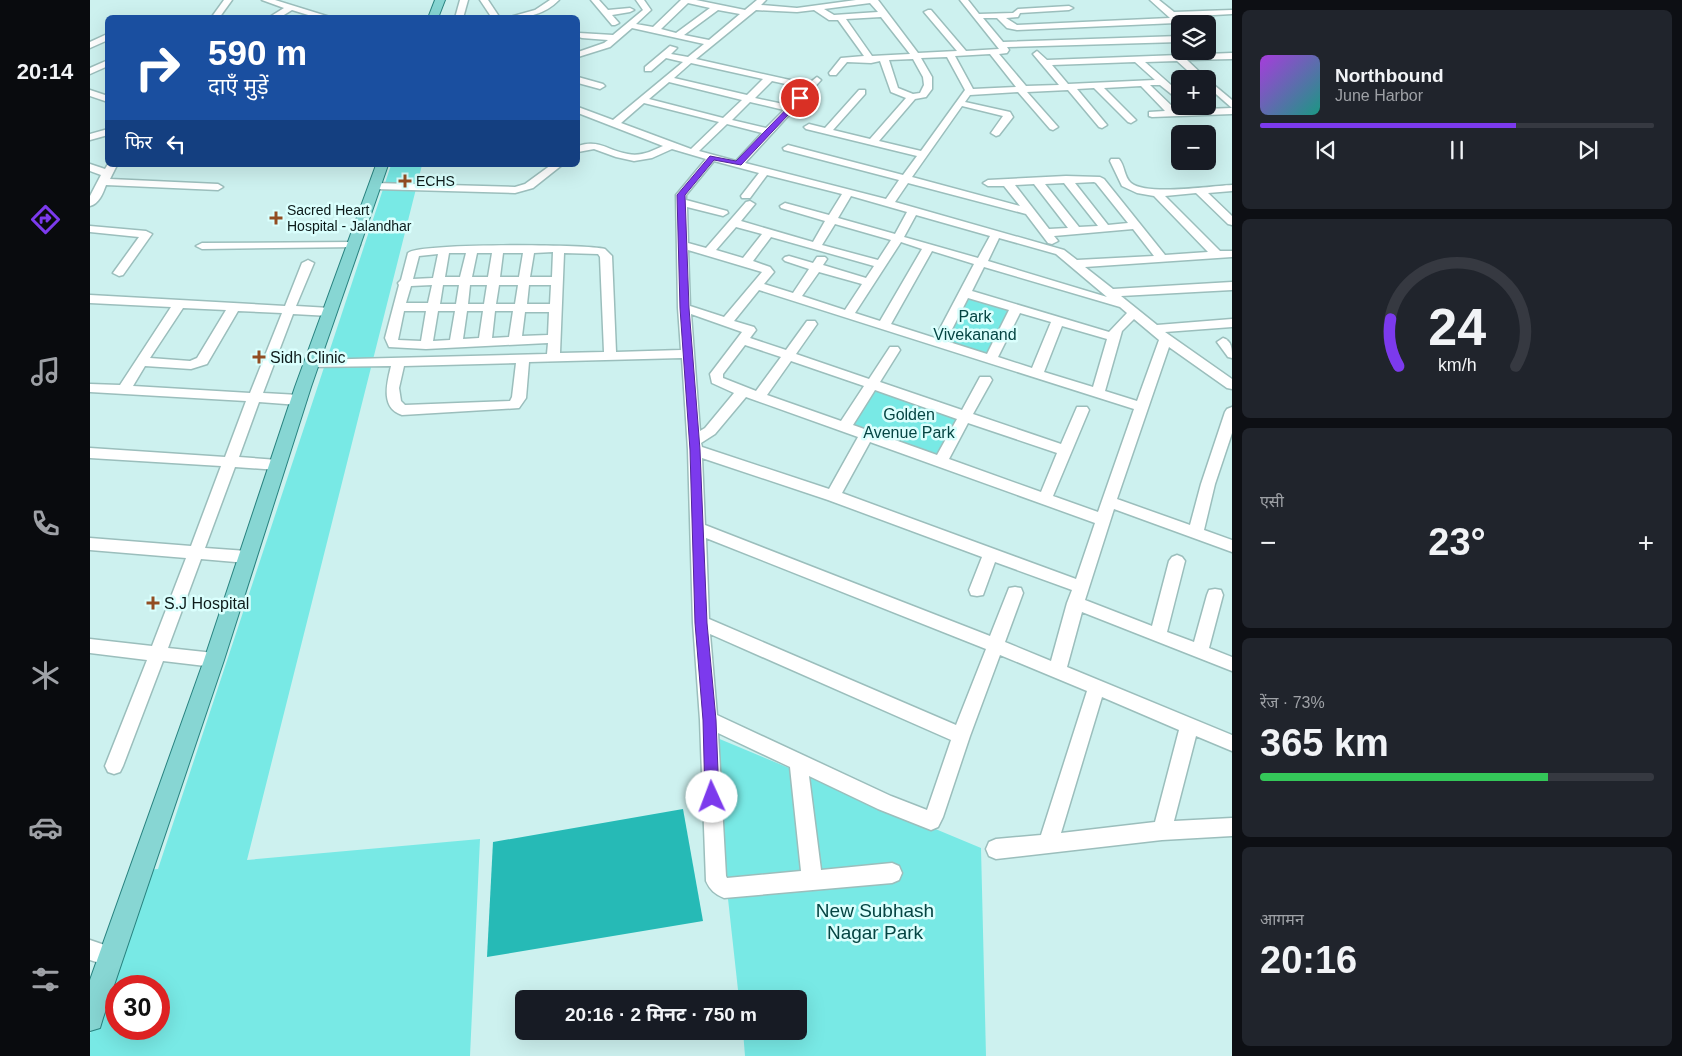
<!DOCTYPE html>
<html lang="hi">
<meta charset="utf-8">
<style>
body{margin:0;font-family:Arial,"Noto Sans Devanagari",sans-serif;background:#20242c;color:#f1f3f6;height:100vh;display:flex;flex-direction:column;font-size:19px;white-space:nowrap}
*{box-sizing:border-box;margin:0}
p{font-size:16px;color:#9ea1a6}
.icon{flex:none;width:28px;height:28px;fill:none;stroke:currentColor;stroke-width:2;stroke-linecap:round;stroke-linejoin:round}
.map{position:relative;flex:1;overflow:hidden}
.drawer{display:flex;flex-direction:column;gap:10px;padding:10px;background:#0d0f14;width:450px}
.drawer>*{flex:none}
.top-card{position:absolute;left:15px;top:15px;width:475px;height:152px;border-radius:8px;box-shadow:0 5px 20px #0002;background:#1a4fa0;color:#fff;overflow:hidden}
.buttons{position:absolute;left:1081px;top:15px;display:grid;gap:10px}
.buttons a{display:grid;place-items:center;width:45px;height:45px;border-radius:8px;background:#171b24;box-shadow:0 5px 20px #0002;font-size:25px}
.speed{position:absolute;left:15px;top:975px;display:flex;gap:10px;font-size:25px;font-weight:700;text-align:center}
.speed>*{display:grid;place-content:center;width:65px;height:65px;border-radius:50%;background:#171b24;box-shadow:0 5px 20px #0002;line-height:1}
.speed .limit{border:8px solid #d22;background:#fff;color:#111}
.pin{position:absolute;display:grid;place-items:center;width:42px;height:42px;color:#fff;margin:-21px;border:2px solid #fff;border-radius:50%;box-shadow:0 1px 5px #0007}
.me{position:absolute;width:55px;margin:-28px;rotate:358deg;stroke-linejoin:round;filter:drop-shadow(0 0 4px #0008)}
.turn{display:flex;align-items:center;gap:18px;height:105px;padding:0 20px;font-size:22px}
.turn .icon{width:65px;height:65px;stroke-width:2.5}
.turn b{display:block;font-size:35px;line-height:42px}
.then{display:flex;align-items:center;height:48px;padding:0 20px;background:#0003;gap:10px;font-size:19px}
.big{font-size:38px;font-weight:700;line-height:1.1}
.drawer .card{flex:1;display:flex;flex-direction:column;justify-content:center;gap:8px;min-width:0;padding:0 18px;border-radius:8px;background:#20242c}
.drawer .dial{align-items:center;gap:0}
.dial svg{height:130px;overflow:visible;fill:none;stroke:#363941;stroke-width:7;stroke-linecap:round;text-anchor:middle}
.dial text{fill:#f1f3f6;stroke:none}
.song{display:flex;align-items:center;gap:15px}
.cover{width:60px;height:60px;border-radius:8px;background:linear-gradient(135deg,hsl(280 70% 55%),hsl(170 70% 35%))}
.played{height:5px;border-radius:2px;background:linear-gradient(90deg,#7c3aed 65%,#363941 65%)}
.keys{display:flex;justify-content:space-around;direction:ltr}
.heat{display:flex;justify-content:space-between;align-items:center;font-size:28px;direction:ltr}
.charge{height:8px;border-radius:4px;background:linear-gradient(90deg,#34c759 73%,#363941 0)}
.trip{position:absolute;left:425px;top:990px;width:292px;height:50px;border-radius:8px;background:#171b24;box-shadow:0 5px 20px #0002;font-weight:700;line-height:50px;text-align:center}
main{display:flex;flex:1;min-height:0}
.menu{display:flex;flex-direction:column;width:90px;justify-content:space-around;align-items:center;background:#090b0e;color:#9ea1a6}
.menu .icon{width:35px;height:35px}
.menu .on{color:#7c3aed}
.menu b{font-size:22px;color:#f1f3f6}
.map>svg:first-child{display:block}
.green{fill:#78e9e5;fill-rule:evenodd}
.water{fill:#26bab6}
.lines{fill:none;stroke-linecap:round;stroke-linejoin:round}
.minor-casing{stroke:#9bbebc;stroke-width:3}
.major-casing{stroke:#28827f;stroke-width:2}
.minor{fill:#fff;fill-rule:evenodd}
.major{fill:#87d6d3;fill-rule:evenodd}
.route{fill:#7c3aed;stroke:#51269a}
.poi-dot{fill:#924d22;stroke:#dafffd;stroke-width:2}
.labels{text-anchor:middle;stroke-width:5;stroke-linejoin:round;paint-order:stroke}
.far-poi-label{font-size:14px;fill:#0d1b1a;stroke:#dafffd;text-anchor:start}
.park-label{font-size:16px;fill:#054543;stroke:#dafffd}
.poi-label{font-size:16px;fill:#0d1b1a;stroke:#dafffd;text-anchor:start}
.near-park-label{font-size:19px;fill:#054543;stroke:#dafffd}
</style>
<main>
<nav class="menu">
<b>20:14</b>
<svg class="icon on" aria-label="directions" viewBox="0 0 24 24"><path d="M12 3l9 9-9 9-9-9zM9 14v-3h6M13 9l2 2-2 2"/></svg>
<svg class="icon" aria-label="music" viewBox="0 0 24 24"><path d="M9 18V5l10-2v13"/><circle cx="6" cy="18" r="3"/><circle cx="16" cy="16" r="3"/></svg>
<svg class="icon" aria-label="phone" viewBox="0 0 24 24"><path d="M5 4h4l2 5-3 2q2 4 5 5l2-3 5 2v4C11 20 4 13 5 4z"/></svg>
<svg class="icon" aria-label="climate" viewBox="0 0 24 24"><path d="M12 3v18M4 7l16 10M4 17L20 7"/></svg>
<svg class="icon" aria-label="car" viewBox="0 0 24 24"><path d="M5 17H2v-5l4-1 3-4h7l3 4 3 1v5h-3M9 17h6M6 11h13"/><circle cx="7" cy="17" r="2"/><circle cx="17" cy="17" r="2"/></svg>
<svg class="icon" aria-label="filters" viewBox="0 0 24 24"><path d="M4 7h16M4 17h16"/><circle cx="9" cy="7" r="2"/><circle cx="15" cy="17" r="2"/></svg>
</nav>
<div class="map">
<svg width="1142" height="1056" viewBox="0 0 1142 1056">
<rect width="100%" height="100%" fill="#cdf1ef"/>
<g class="green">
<path d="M301 165H332L157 860 390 839 380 1056H0V1034L55 870 68 869ZM26 986H69V1029H26Z"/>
<path d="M875 294 920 308 895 356 850 342Z"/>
<path d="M782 385 870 415 850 461 756 427Z"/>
<path d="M620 735 891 848 896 1056H655L653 1031H709V999H649Z"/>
</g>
<path class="water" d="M593 809 613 921 397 957 403 842Z"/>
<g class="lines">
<defs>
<g id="minor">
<path d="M134 0H142L129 18H121Z"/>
<path d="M172 0H185L243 18H228L202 10 189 18H178L194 8Z"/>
<path d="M370 0H378L373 18H365Z"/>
<path d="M390 0H398L410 18H402Z"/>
<path d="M460 0H469C454 15 437 18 416 18L445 10Z"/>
<path d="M501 0H509L518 10 540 8 544 10 540 12 522 15 529 23 525 25H522Z"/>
<path d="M546 0H554L561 10 546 24 563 27 591 0H606L655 10 667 0H676L671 5 707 8 766 0H788L828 53 867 51 834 12 838 10H841L876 51 909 49 870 0H878L889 14 923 13 928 9 979 6 983 8 979 10 930 13 928 17 916 18 927 25 1080 18 1060 0H1069L1084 12 1142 10V14L1089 17 1094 22 1090 24 1086 23 927 30 917 28 907 18H893L913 42 1090 36V42L917 47 919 50 917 53 909 54 936 86 969 85 943 54 947 51 957 60 1142 53V59L1097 60 1117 79H1107L1087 61 1055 62 1090 93V101L1070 85H1060L1086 110 1142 108V114L1062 117 1059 116V112L1075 111 1051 86 1014 88 1046 120 1041 123 1038 122 1004 88 987 89 1017 125 1012 128 1009 127 978 90 937 92 968 127 963 130 960 129 928 92 880 95 875 102 920 112 923 117 909 135 906 136 901 133 913 116 872 106 822 177 930 206 914 186H898L893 183 898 180 976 176 1010 177 1014 179 1075 255 1118 252 1064 196 1047 193 1032 186 1020 161 1021 159H1029C1035 166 1034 177 1041 183 1057 196 1120 186 1142 185V191L1118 193 1142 216V225L1138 224 1106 193 1075 196 1130 251H1142V257L995 267 1023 289 1142 282V290L1031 296 1067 325 1142 319V327L1075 332 1142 379V389L1137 388 1079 347 1027 499 1100 525 1111 484 1135 412 1137 409 1142 407V433L1125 484 1114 530 1142 540V552L1024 509 995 600 1062 626 1079 561 1082 557 1087 555 1092 557 1095 561 1077 632 1104 642 1117 595 1119 590 1125 589 1131 590 1133 595 1119 648 1142 657V671L992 612 977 667 1142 735V751L1106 736 1084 821 1142 818V836L1072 840 906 859 899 856 896 849 899 842 906 839 951 835 997 691 910 655 880 736 853 817 848 827 841 830 788 809 719 776 731 870 802 863 809 866 812 873 809 880 802 883 634 898C625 894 620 890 616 881L610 720 603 623 598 450 592 358 439 362 436 398 429 408 312 415C290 408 297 383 301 366L217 367 216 364 222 360 457 354 458 343 336 349 299 347 295 338 309 285 308 283 311 280 318 253C328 243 495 244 515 249L522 256 526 352 591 350 588 308 586 195 616 159 582 149 562 158 544 161 526 157 504 149 488 152V146C510 139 518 151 538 154 550 157 562 151 573 146L488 113V107L523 120 593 62 576 58 561 71H555V67L580 46 587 48 581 54 598 57 614 44 542 28 520 47 488 57V52L514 43 518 40 492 38 489 37V33L523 35 553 10ZM598 3 620 8 586 33 571 29ZM780 3 788 12 744 15 734 9ZM628 10 650 14 619 40 594 35ZM666 10 707 12 724 10 739 20H748L774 56 751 58 739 73 740 75H746L757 62 781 63 790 61 801 92 816 98 780 139 743 130 775 94V90H769L735 128 719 124 714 127 716 129 827 156 813 175 698 145 693 148 694 150 809 180 796 199 655 163 731 80 727 77 718 84 606 59ZM791 17 820 54 782 56 756 19ZM900 54 926 87 883 89 865 56ZM857 57 875 90 831 151 789 141 825 99 836 97 842 89V77L831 58ZM823 59 833 77 834 85 830 93 823 94 808 88 799 60ZM1045 62 1065 80 978 84 962 65ZM601 63 673 79 657 95 584 78ZM682 81 714 88 698 105 665 98ZM579 82 652 100 633 118 559 99ZM660 102 694 110 676 128 642 120ZM554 103 629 122 601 149 531 123ZM637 124 672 133 646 161 609 151ZM624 161 669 173 651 196 652 198H660L677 175 752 194 739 215 695 203 690 206 691 208 735 221 723 242 651 221 665 204 660 201 656 202 616 248 598 243 597 207 633 216 638 213 637 211 596 200V195ZM1004 182 1006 183 1038 223 1018 225 985 183ZM818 183 936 214 958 243 962 244 968 241 964 236 1043 229 1064 256 987 260 974 250 805 202ZM974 183 1008 226 989 227 955 184ZM944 184 978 228 959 229 925 185ZM761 196 817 212 805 234 748 218ZM826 215 900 236 888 258 814 237ZM745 224 801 240 788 260 732 245ZM646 227 672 234 653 258 626 250ZM681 237 784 266 776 278 733 265 737 259 735 257H727L723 263 699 256 695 257 693 259 695 261 719 269 703 293 674 284 684 272 680 267 663 261ZM909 238 966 254 1017 297 898 261ZM811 242 832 249 790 321 765 313ZM598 250 672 272 634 317 600 306ZM842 251 884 264 845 338 801 324ZM463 252 462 277H440L444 253ZM359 253H376L370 277H355ZM387 253H402L398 277H382ZM413 253H433L429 277H410ZM474 253 508 254 510 257 514 352 470 353ZM348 254 343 278 323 279 329 256ZM894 267 1030 307 1037 313 1019 332 882 291ZM729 272 772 284 755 310 712 296ZM342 285 338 303H316L321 286ZM353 285H369L366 304H350ZM380 285H397L394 304H378ZM409 285H428L425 304H406ZM439 285H461L460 304H437ZM669 290 1044 409 1008 512 963 496 999 410 997 407H987L971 444 883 414 902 380 900 377H890L872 410 790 382 810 350 808 347H800L779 379 706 354 727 324 725 321H717L696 350 660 338 666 330 664 327 644 321ZM878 298 919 310 897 354 856 341ZM314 311H336L331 341 308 340ZM348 311H365L360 340 343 341ZM377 311H393L389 338 373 339ZM405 311H423L419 337 402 338ZM435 312H459L458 335 432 336ZM930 313 961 322 942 368 908 357ZM601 314 652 332 620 374 622 383 644 393 615 428 610 431ZM1044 319 1069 340 1047 401 1015 391 1032 331ZM972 326 1017 339 1003 387 954 372ZM655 345 691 357 666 391 633 378V374ZM701 361 774 386 751 421 677 395ZM426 363 422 397 420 401 315 405 311 401 309 388 314 366ZM785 390 867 419 847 455 763 425ZM656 397 768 437 739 489 612 447 611 443 625 434ZM878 423 967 453 951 492 859 459ZM780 442 1005 523 986 579 752 493ZM612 458 738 500 892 557 879 590 881 595 887 596 893 595 905 562 982 590 977 603 961 661 915 642 933 593 931 588 925 587 919 588 900 636 615 525ZM616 538 896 649 866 725 619 619ZM620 634 861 740 837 810 801 796 627 715ZM1012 697 1089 730 1065 822 971 833ZM628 733 700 767 711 871 637 878 636 876Z"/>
<path d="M15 35H18V40L0 48V42Z"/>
<path d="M18 60V66L0 74V68Z"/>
<path d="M488 77 513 84 515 86 510 89 488 83Z"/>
<path d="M1118 80 1142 100V108L1118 87Z"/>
<path d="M0 90 18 96V102L0 96Z"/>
<path d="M18 129V135L0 140V134Z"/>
<path d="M0 164 15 169 18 164 27 165 20 179 128 184 133 187 128 190 16 185C13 193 9 204 0 206V196L11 175 0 171Z"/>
<path d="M461 165H472L443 188 425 193 285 189 280 186 285 183 425 187 435 184Z"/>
<path d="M0 226 56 231 62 234 33 275 29 276 23 273 49 237 0 232Z"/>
<path d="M264 242 270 245 268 247 112 249 106 246 112 243Z"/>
<path d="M218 260 224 263 206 306 240 308 246 312 240 316 203 314 173 393 209 395 214 397 216 400 214 403 209 405 169 402 149 457 188 460 193 461 195 465 193 469 188 470 145 467 115 548 157 551 162 553 165 557 162 561 157 563 111 559 78 648 124 653 130 655 132 660 130 665 124 667 73 661 33 766 30 772 24 774 18 772 15 766 57 660 0 653V639L62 646 96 558 0 550V538L101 546 131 466 0 458V448L135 457 156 401 0 392V384L30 385 81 307 0 303V295L195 306 212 263ZM93 308 136 310 107 358 100 361 60 358ZM148 311 192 313 160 393 43 386 55 366 101 369 117 364Z"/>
<path d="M1133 338C1142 341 1142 349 1142 358L1138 357 1127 342Z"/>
<path d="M0 940 29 950 32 957 29 964 22 967 0 960Z"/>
</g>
<g id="major">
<path d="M345 0H355L348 18H338Z"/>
<path d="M286 165H298L221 387 134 660 13 1018 10 1028 0 1031V980L114 660 205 387Z"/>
</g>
</defs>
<use href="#minor" class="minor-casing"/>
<use href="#major" class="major-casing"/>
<use href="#minor" class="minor"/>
<use href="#major" class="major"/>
</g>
<path class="route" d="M708 97 714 98 651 165 624 160 595 195 599 308 610 450 617 623 626 720 629 797 627 802 622 804 617 802 615 797 613 720 605 623 600 450 590 308 587 195 620 156 646 161Z"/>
<g class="poi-dot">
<path d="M312.5 173.5h5v5h5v5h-5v5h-5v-5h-5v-5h5z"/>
<path d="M183.5 210.5h5v5h5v5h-5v5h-5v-5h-5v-5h5z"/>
<path d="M166.5 349.5h5v5h5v5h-5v5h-5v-5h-5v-5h5z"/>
<path d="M60.5 595.5h5v5h5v5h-5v5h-5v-5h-5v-5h5z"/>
</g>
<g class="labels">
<g class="far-poi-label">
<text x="326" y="186">ECHS</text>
<text x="197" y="215">Sacred Heart<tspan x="197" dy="16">Hospital - Jalandhar</tspan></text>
</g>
<g class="park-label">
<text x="885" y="322">Park<tspan x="885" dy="18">Vivekanand</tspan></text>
<text x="819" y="420">Golden<tspan x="819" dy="18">Avenue Park</tspan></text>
</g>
<g class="poi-label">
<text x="180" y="363">Sidh Clinic</text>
<text x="74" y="609">S.J Hospital</text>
</g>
<g class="near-park-label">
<text x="785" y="917">New Subhash<tspan x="785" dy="22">Nagar Park</tspan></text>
</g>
</g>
</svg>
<div class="buttons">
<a><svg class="icon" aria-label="layers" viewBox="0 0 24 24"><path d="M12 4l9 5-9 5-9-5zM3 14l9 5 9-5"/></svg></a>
<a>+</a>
<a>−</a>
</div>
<div class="speed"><div class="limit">30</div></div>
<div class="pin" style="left:710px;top:98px;background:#d93025"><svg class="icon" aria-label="arrive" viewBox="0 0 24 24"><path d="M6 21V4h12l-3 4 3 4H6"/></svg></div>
<svg class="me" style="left:622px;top:797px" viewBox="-20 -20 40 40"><circle r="19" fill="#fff"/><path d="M0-13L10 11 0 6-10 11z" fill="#7c3aed"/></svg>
<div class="trip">20:16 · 2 मिनट · 750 m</div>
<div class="top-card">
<div class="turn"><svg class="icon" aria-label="right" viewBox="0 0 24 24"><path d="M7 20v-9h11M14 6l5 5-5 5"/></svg><div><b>590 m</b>दाएँ मुड़ें</div></div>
<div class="then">फिर<svg class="icon" aria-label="left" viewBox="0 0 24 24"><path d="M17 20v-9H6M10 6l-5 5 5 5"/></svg></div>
</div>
</div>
<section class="drawer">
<div class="card">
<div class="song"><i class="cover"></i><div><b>Northbound</b><p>June Harbor</p></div></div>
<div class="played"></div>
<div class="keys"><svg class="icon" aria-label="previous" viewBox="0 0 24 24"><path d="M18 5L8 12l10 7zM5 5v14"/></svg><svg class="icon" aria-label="pause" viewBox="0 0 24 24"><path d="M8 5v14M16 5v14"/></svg><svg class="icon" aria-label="next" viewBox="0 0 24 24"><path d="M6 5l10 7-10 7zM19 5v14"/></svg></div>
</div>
<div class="card dial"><svg viewBox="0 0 100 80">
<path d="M14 69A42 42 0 1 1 86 69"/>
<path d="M14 69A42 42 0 0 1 9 40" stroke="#7c3aed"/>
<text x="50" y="56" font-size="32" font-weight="700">24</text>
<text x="50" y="72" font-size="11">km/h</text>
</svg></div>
<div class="card"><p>एसी</p>
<div class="heat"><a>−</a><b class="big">23°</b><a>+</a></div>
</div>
<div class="card"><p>रेंज · 73%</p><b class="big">365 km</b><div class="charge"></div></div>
<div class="card"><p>आगमन</p><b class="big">20:16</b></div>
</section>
</main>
